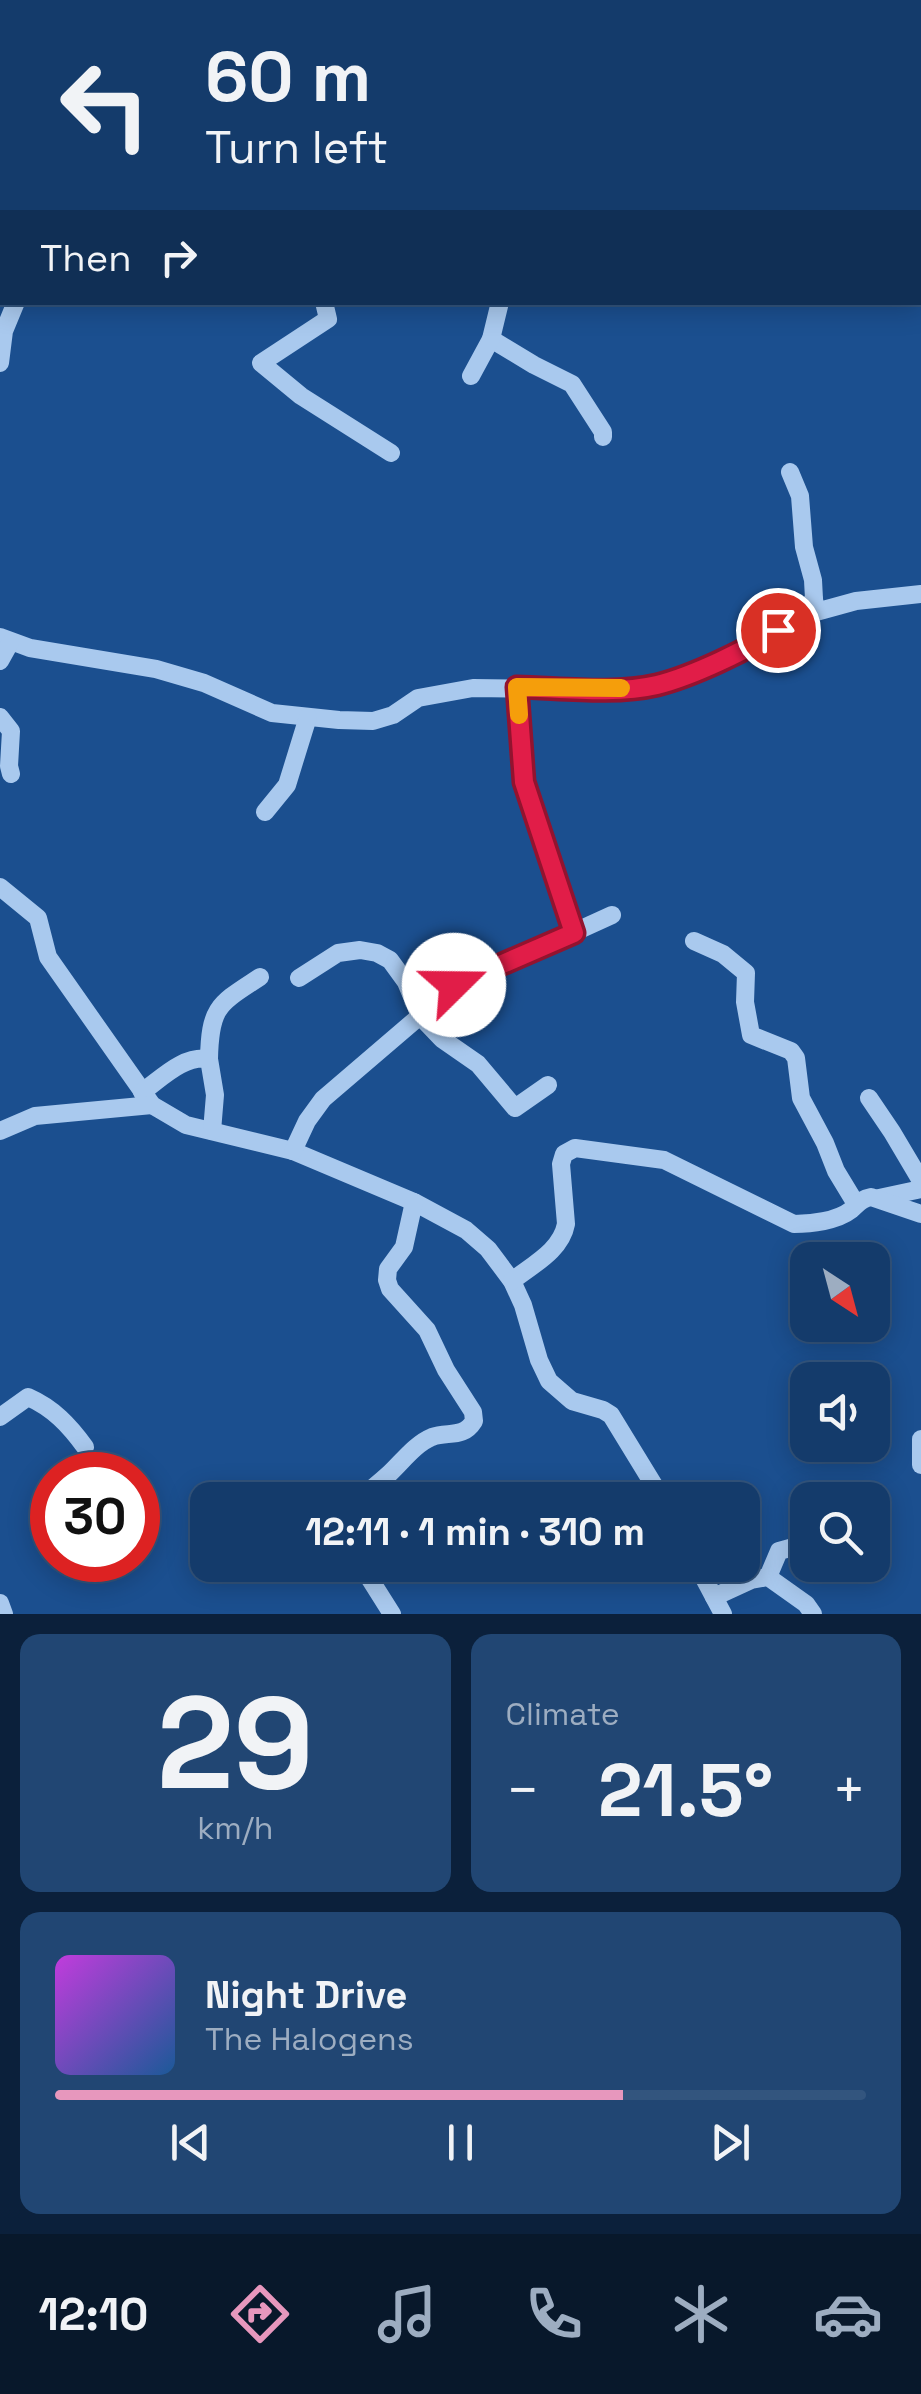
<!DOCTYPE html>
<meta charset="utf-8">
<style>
body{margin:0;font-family:"Space Grotesk",sans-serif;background:#214673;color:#f1f3f6;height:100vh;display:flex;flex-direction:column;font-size:38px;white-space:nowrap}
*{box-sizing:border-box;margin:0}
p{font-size:32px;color:#9dadc1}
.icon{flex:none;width:55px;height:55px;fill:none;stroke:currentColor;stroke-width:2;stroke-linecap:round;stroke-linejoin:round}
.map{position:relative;height:1614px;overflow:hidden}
.details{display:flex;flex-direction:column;gap:20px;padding:20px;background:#0b203b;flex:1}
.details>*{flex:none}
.banner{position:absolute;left:0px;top:0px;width:922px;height:305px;box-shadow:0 5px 25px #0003,0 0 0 2px #33557e;background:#143b6b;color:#f1f3f6;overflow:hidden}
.needle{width:65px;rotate:144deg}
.controls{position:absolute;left:790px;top:1242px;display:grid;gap:20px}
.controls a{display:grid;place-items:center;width:100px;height:100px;border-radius:20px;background:#143b6b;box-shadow:0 5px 25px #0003,0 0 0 2px #33557e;font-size:50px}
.speed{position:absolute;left:30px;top:1452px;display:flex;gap:20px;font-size:50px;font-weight:700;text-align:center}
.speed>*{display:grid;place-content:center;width:130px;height:130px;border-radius:50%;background:#143b6b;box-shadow:0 5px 25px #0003,0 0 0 2px #33557e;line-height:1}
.speed .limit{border:15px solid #d22;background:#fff;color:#111}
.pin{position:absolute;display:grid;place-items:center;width:85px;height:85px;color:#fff;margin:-42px;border:5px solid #fff;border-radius:50%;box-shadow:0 2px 10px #0007}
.me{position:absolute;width:110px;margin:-55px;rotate:68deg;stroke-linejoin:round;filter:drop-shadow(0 0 8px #0008)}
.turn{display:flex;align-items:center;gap:35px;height:210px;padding:0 40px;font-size:45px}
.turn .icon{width:130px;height:130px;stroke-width:2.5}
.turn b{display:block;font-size:70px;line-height:85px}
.then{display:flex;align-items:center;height:95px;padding:0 40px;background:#0003;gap:20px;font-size:38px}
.big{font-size:75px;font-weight:700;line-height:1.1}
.details .card{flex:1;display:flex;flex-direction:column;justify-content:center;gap:15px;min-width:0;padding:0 35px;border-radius:20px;background:#214673}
.details .dial{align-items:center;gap:0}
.dial b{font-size:130px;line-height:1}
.song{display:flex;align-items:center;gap:30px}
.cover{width:120px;height:120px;border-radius:15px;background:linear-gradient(135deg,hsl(290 70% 55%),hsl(210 70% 35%))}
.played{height:10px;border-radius:5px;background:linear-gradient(90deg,#e797bd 70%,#33557e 70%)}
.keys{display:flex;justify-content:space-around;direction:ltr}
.heat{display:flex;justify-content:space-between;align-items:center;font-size:55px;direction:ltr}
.details .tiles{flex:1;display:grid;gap:20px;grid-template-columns:1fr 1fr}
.card:last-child{grid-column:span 2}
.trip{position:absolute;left:190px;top:1482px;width:570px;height:100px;border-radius:20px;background:#143b6b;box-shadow:0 5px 25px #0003,0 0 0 2px #33557e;font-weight:700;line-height:100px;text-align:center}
.tabs{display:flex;height:160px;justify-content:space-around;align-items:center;background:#08182b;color:#9dadc1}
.tabs .icon{width:70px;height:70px}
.tabs .selected{color:#e797bd}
.tabs b{font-size:45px;color:#f1f3f6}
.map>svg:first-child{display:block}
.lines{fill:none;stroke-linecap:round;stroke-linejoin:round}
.minor{stroke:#a9c9ee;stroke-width:18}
.route-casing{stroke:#92132f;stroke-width:25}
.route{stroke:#e11d48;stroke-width:18}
.slow{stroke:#f59e0b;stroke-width:18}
</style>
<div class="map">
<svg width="921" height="1614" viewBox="0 0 921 1614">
<rect width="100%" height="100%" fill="#1b4f8f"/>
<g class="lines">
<g class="minor">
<path d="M708 0V2"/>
<path d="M316 2 318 0"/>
<path d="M920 105 921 106"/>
<path d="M324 302 328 319 261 363 301 396 391 453"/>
<path d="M491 339 534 365 572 384 603 432V437"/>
<path d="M0 363 4 331 16 302"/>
<path d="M471 376 491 339 500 302"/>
<path d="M790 472 800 496 804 547 813 580 814 599 809 608"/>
<path d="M0 637 30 648 156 669 204 683 272 713 339 720 373 721 393 715 418 698 473 688 603 690 657 685 709 665 763 640 796 621 814 599 816 612 856 601 921 594"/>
<path d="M0 661 10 643"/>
<path d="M517 687 524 782 574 933"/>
<path d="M0 717 11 731 9 766 11 774"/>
<path d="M265 812 287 785 308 717"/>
<path d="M0 887 38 918 48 957 152 1105 186 1125 293 1151 414 1202 466 1230 488 1249 512 1281 523 1305 539 1360 549 1381 572 1401 603 1410 611 1415 663 1500"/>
<path d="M694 941 723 954 746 973 745 1002 751 1035 791 1051 796 1058 801 1098 825 1143 836 1171 856 1204"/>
<path d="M299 978 338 953 360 950 377 953 390 960 406 982 420 1016 442 1039 478 1064 515 1108 548 1085"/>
<path d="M209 1059C210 1006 219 1004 260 977"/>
<path d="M142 1092C162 1078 183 1055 209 1059L215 1095 212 1131"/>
<path d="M869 1098 892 1132 921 1181"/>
<path d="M0 1131 35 1116 152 1105"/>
<path d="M293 1151 307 1121 323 1099 420 1016 445 991 612 915"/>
<path d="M879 1198 921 1189"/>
<path d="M512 1281C532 1265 561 1251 566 1224L561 1164 564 1154 575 1148 664 1160 794 1224C811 1224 837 1221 851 1210 859 1203 861 1199 871 1197L921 1214"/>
<path d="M0 1417 28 1397C53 1408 69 1425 85 1447"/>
<path d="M921 1439V1465"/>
<path d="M358 1500C368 1492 379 1483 389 1474 402 1462 415 1444 432 1437 448 1431 463 1439 474 1421L473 1412 446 1370 427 1330 390 1289 387 1280 388 1269 404 1247 414 1202"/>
<path d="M358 1565 368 1576 392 1614"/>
<path d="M697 1565 723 1614"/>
<path d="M768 1577 779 1551 808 1543"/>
<path d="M714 1597 751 1580 768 1577 806 1604 813 1614"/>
<path d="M0 1603 4 1614"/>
</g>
</g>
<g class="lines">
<defs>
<path id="route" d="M454 985 574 933 524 782 517 687C561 688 614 695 657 685 693 676 747 650 778 630"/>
</defs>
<use href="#route" class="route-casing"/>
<use href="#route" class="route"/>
<path class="slow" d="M519 715 517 687 621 688"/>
</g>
</svg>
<div class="controls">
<a><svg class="needle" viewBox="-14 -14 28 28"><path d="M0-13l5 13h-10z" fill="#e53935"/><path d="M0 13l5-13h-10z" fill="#9dadc1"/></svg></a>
<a><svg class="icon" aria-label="sound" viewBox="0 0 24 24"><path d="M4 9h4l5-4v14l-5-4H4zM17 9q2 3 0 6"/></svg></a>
<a><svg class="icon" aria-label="search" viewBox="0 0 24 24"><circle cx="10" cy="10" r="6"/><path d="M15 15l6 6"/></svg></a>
</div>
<div class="speed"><div class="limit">30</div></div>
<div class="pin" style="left:778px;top:630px;background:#d93025"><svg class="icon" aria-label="arrive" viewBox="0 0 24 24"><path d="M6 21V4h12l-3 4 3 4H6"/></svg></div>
<svg class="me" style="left:454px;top:985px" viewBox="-20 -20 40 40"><circle r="19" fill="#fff"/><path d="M0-13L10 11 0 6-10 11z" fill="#e11d48"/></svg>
<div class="trip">12:11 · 1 min · 310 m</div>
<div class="banner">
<div class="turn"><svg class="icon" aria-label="left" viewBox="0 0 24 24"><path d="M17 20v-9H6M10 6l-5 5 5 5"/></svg><div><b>60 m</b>Turn left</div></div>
<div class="then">Then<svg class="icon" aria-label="right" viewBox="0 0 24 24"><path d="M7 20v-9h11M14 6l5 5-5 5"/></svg></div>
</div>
</div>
<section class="details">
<div class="tiles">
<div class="card dial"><b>29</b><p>km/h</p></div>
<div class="card"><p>Climate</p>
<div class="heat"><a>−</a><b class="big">21.5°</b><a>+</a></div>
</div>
<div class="card">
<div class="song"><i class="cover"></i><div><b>Night Drive</b><p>The Halogens</p></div></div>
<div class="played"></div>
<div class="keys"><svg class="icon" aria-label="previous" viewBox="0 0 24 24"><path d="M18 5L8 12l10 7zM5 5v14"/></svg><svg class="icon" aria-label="pause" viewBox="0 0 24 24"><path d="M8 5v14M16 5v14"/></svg><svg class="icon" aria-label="next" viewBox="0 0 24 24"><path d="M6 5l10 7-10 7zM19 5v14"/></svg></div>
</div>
</div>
</section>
<nav class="tabs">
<b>12:10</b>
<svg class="icon selected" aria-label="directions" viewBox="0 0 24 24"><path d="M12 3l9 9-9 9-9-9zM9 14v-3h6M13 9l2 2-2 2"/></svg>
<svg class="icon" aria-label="music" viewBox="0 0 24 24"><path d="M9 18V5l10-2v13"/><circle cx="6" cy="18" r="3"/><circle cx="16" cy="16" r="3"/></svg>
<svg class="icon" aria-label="phone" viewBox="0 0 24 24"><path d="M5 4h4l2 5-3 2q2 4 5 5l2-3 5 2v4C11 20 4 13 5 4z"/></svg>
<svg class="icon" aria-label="climate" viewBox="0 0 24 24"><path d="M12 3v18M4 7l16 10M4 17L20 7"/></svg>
<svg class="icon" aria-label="car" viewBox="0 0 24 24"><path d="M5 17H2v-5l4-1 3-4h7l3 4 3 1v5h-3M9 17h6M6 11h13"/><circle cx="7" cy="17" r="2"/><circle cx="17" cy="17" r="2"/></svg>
</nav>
